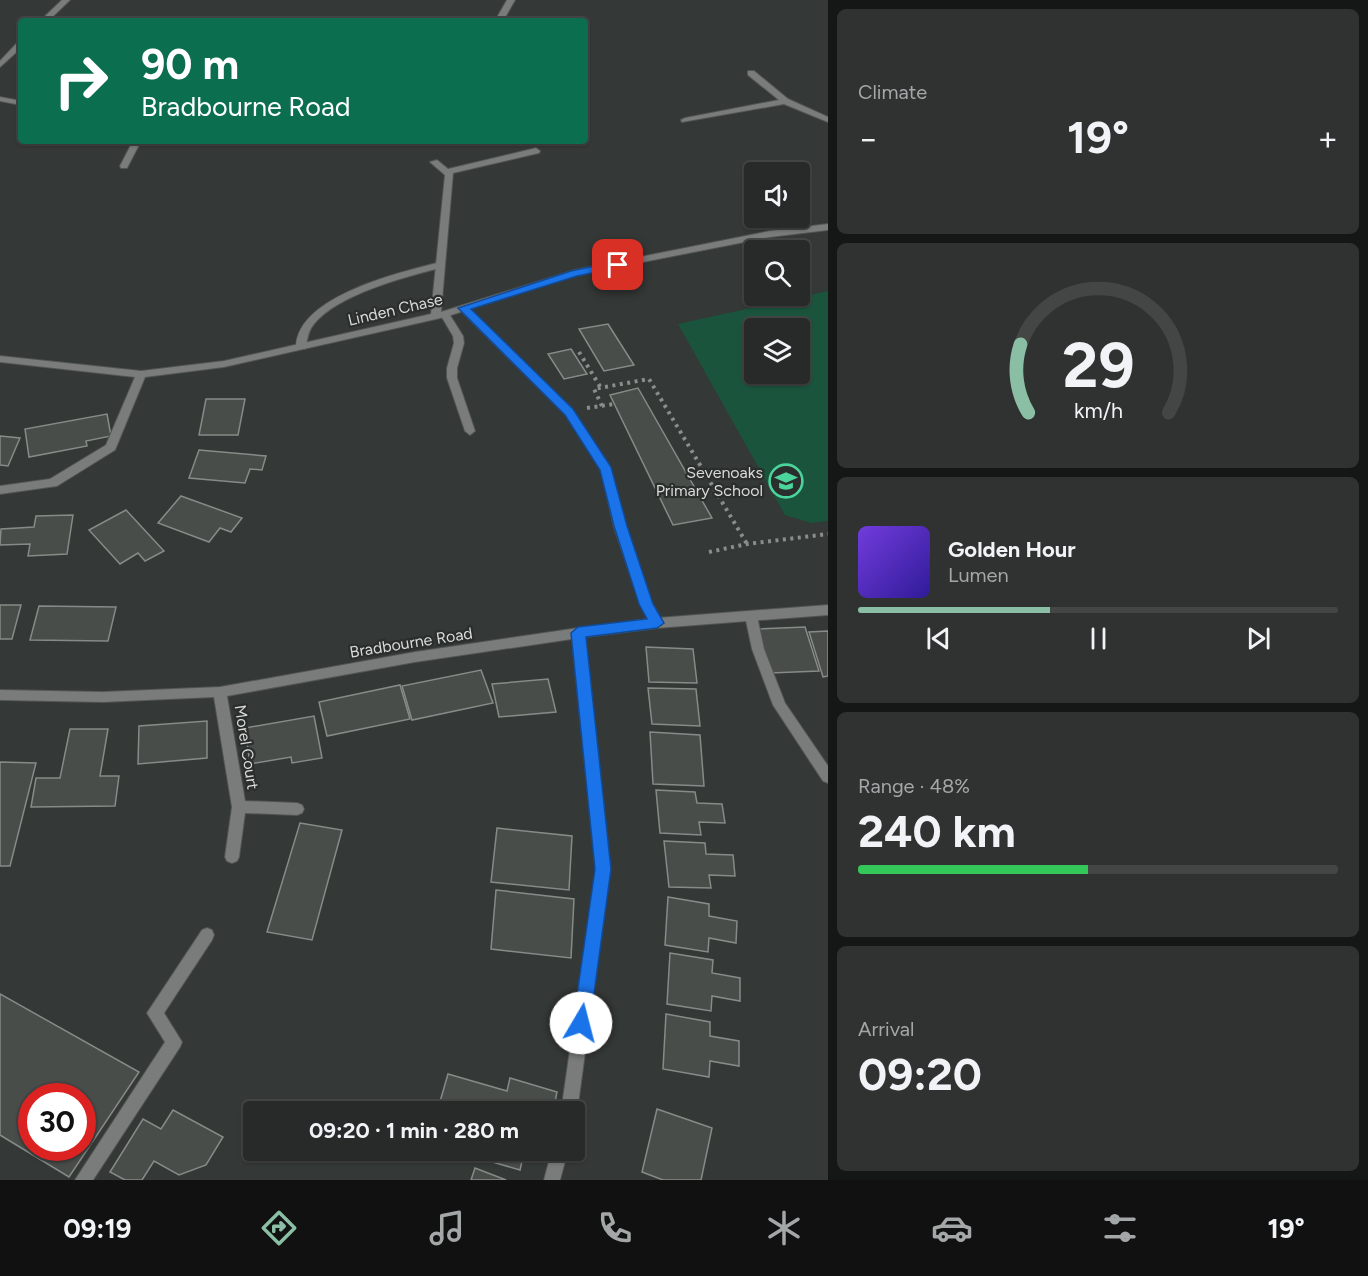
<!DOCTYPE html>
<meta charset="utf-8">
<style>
body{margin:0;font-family:Figtree,sans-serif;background:#2f3230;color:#f1f3f6;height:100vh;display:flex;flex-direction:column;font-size:22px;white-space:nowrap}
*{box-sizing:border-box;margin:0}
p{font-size:20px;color:#a4a7a8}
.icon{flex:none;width:33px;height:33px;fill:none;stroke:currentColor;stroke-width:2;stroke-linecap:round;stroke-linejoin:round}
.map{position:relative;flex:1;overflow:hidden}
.drawer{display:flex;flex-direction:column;gap:9px;padding:9px;background:#151716;width:540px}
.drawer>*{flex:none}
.guide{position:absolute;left:18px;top:18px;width:570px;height:126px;border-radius:6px;box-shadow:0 2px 4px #0004,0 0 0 2px #434645;background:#0b6e4f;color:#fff;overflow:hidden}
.tools{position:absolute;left:744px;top:162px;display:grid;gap:12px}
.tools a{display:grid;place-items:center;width:66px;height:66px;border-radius:6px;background:#272a28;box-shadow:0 2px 4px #0004,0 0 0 2px #434645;font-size:30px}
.speed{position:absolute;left:18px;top:1083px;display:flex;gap:12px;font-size:30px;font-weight:700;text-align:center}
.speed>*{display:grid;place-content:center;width:78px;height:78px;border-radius:50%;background:#272a28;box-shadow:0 2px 4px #0004,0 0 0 2px #434645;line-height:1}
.speed .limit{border:9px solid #d22;background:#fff;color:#111}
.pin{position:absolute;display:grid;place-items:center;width:51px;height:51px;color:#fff;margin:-26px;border-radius:12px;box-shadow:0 3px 9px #0006}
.me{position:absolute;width:66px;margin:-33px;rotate:8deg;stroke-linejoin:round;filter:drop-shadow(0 0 4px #0008)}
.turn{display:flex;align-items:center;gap:21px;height:126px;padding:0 24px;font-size:27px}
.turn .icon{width:78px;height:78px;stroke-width:2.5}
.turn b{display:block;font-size:42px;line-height:51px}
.big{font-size:45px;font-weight:700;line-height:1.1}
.drawer .tile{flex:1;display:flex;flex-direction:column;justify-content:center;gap:9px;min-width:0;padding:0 21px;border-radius:9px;background:#2f3230}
.drawer .dial{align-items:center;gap:0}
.dial svg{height:156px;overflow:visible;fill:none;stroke:#434645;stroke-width:7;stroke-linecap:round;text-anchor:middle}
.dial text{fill:#f1f3f6;stroke:none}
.song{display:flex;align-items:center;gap:18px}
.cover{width:72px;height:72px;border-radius:9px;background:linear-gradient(135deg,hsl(260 70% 55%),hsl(250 70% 35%))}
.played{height:6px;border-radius:3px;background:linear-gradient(90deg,#8abfa5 40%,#434645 40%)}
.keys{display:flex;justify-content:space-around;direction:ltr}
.heat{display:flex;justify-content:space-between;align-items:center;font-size:33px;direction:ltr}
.charge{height:9px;border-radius:4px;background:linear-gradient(90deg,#34c759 48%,#434645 0)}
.trip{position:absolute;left:243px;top:1101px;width:342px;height:60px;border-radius:6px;background:#272a28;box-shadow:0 2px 4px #0004,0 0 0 2px #434645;font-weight:700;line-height:60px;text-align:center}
.tabs{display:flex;height:96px;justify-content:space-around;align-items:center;background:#101110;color:#a4a7a8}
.tabs .icon{width:42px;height:42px}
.tabs .active{color:#8abfa5}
.tabs b{font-size:27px;color:#f1f3f6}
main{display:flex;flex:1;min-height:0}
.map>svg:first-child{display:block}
.green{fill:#1a543c;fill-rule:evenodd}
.building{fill:#484d4a;stroke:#868b88;stroke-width:1.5;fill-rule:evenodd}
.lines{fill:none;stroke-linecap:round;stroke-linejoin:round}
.lane-casing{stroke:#515553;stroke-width:2}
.street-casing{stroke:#515553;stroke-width:2}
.path{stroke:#898d8b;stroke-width:4;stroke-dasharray:3 4.5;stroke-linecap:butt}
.lane{fill:#7a7c7b;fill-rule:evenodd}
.street{fill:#7a7c7b;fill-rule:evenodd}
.route{fill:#1a73e8;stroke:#114b97;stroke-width:1.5}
.labels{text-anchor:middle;stroke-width:4.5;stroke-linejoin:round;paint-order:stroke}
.street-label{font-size:16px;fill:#d7dad9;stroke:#2a2e2c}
.poi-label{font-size:16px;fill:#d7dad9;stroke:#2a2e2c;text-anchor:end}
</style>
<main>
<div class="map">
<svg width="828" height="1180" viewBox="0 0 828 1180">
<rect width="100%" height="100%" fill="#343836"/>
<path class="green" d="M828 291V521L811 523 785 515 678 324ZM754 328H800V374H754Z"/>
<g class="building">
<path d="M608 324 634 365 604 371 579 329Z"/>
<path d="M571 349 587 374 564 379 548 354Z"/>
<path d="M638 388 712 518 673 525 610 395Z"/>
<path d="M206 399H245L238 435H199Z"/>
<path d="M107 414 111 436 86 441 87 446 29 457 25 429Z"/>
<path d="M0 436 20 438 8 466 0 465Z"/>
<path d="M199 450 266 456 262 470 250 469 245 483 189 478Z"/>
<path d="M181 496 242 518 231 532 220 528 209 542 158 523Z"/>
<path d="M126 510 164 551 145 561 138 553 120 564 89 530Z"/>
<path d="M73 515 67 554 28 556 30 544 0 545 1 529 34 527 36 516Z"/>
<path d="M0 605H21L12 639H0Z"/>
<path d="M39 606 116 607 108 641 30 640Z"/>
<path d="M805 627 819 671 770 673 757 629Z"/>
<path d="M828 631V676L823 677 809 632Z"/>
<path d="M646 647 693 649 697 683 649 682Z"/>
<path d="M481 670 493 703 412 720 402 686Z"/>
<path d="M548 679 556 712 499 717 492 684Z"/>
<path d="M400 685 410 719 327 736 319 702Z"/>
<path d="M648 688 696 689 700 726 652 724Z"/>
<path d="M314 716 322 758 292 763 291 757 250 764 245 728Z"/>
<path d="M207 721V758L138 764 139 726Z"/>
<path d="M70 729H108L100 776H119L115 806 31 807 36 778H60Z"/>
<path d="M650 732 700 735 704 786 653 784Z"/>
<path d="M0 762 36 763 10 866H0Z"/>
<path d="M656 790 695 792 697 803 722 804 725 823 699 822 701 835 660 833Z"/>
<path d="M300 823 342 830 312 940 267 932Z"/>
<path d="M497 828 572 836 569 890 491 882Z"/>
<path d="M664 841 705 843 706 854 733 855 735 876 709 875 711 888 669 887Z"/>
<path d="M496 890 574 899 571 958 491 949Z"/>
<path d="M668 897 709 904V916L737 921 736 943 709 938 708 952 665 945Z"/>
<path d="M670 953 713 960 712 973 740 978V1001L712 996 711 1011 667 1004Z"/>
<path d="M0 994 139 1072 69 1177 0 1135ZM32 1096H82V1148H32Z"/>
<path d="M666 1014 710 1022V1036L739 1041V1066L710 1061 709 1077 663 1069Z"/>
<path d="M448 1074 507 1091 510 1078 557 1092 553 1112H437Z"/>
<path d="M657 1109 712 1128 701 1180H663L642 1172Z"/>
<path d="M173 1110 223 1137 206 1165 179 1175 154 1161 142 1180H125L110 1172 143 1119 161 1129Z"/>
<path d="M491 1150H544L542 1162 523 1157 520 1170 489 1161Z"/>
<path d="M475 1168 506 1180H471Z"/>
</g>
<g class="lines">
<defs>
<g id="lane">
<path d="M748 71H754L788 99 828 117V122L784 104 682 122 681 120 685 118 779 100 748 75Z"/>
<path d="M441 262 444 263V267C408 276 338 294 314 324 307 332 308 340 305 349H297L296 347C297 296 401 272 441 262Z"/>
<path d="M463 305 466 306 573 410 610 467 626 527 652 603 663 623 661 626H653L640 604 614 527 601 470 565 414 460 310 458 308Z"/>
<path d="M445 311 448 312 463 336 464 343 457 368V378L475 431 470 435 465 431 447 378V368L454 343 453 336 440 314Z"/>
<path d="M751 611 755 613 757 616 764 649 785 703 828 766V783L823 781 773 705 752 649 745 616 747 613Z"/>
<path d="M207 928 212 930 214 935 212 940 164 1013 182 1042 180 1047 93 1180H75L165 1042 147 1013 202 930Z"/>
</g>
<g id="street">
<path d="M62 0H70L48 21H40Z"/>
<path d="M507 0H515L503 21H495Z"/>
<path d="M18 42H21V48L0 67V61Z"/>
<path d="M0 97 21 101V105L0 101Z"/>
<path d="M133 141H141L127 168H121L120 166Z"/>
<path d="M536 148 540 151 539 153 453 173 441 312 575 270 770 231 828 224V230L770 237 577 275 445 317 224 367 145 377 115 450 57 486 0 494V486L50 479 106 445 135 377 0 362V356L141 371 224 361 431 314 445 175 430 162 437 160 448 169Z"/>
<path d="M828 605V615L657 628 585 637 610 869 577 1112 574 1118V1112H561L596 869 572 639 415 662 227 696 245 801 297 803 302 805 304 809 302 813 297 815 245 813 239 857 237 861 232 863 227 861 225 857 232 807 214 697 103 702 0 700V690L103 692 220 687 415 652 578 628 657 618Z"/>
<path d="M552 1150H568L560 1180H544Z"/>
</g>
</defs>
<use href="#lane" class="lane-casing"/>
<use href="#street" class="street-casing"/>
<g class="path">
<path d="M579 352 601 388"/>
<path d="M602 406 594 389 649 379 747 544"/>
<path d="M587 408 614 404"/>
<path d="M709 552 747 544 828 534"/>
</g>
<use href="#lane" class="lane"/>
<use href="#street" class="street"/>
</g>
<path class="route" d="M618 261 622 262V267L577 276 471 309 573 409 611 467 627 526 653 604 664 623 657 628 586 637 611 869 590 1023 588 1029 581 1032 575 1029 573 1023 595 869 571 633 578 627 647 619 639 604 614 526 600 470 565 415 458 308 571 271Z"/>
<defs>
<symbol id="school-ring" viewBox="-11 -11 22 22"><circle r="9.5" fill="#2a2e2c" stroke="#4bd49b" stroke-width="1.5"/><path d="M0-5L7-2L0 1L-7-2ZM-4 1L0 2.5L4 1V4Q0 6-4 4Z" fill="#4bd49b"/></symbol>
</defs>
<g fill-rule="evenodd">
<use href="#school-ring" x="767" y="462" width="38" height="38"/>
</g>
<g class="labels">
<g class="street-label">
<text transform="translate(395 309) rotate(-13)" y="6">Linden Chase</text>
<text transform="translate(411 642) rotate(-9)" y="6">Bradbourne Road</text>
<text transform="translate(247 747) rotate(81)" y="6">Morel Court</text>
</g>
<g class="poi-label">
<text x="763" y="478">Sevenoaks<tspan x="763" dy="18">Primary School</tspan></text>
</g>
</g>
</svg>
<div class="tools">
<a><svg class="icon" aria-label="sound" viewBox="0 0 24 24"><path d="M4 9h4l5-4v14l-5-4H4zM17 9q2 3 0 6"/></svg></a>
<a><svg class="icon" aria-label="search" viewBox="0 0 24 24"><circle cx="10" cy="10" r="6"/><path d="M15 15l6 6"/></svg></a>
<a><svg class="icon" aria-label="layers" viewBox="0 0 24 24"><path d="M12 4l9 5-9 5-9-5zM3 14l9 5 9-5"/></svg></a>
</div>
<div class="speed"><div class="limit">30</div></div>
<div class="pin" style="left:618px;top:265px;background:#d93025"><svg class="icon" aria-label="arrive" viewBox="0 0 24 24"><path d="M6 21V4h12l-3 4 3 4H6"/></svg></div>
<svg class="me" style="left:581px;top:1023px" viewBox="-20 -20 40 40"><circle r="19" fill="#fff"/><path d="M0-13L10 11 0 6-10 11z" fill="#1a73e8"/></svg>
<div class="trip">09:20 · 1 min · 280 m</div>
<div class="guide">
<div class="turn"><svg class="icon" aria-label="right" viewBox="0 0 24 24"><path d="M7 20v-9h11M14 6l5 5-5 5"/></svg><div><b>90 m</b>Bradbourne Road</div></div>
</div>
</div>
<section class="drawer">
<div class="tile"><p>Climate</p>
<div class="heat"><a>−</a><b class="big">19°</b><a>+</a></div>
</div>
<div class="tile dial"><svg viewBox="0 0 100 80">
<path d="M14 69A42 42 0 1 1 86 69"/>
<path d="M14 69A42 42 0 0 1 10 34" stroke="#8abfa5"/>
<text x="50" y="56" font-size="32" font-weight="700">29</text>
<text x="50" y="72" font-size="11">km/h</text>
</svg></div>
<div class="tile">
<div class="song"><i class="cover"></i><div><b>Golden Hour</b><p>Lumen</p></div></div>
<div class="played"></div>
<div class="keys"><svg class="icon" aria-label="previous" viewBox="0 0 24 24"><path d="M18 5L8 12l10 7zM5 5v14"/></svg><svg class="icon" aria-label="pause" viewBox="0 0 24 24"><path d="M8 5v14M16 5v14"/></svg><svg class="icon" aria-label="next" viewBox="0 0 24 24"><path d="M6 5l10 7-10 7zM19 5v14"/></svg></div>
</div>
<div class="tile"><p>Range · 48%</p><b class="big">240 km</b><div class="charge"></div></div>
<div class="tile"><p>Arrival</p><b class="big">09:20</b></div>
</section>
</main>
<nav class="tabs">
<b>09:19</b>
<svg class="icon active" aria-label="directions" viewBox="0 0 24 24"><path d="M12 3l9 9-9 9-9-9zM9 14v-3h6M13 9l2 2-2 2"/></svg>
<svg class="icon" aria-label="music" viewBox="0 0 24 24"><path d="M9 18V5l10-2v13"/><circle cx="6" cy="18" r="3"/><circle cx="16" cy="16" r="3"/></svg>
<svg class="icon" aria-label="phone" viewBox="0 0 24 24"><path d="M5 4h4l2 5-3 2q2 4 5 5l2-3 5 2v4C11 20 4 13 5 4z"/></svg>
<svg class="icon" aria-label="climate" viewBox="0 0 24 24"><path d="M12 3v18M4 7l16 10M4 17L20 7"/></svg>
<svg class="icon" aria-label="car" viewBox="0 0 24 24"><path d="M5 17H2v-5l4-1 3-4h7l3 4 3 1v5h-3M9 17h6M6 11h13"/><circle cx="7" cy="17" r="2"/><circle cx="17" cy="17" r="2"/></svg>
<svg class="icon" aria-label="filters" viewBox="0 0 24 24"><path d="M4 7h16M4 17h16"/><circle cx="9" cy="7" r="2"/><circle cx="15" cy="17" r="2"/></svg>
<b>19°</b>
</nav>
